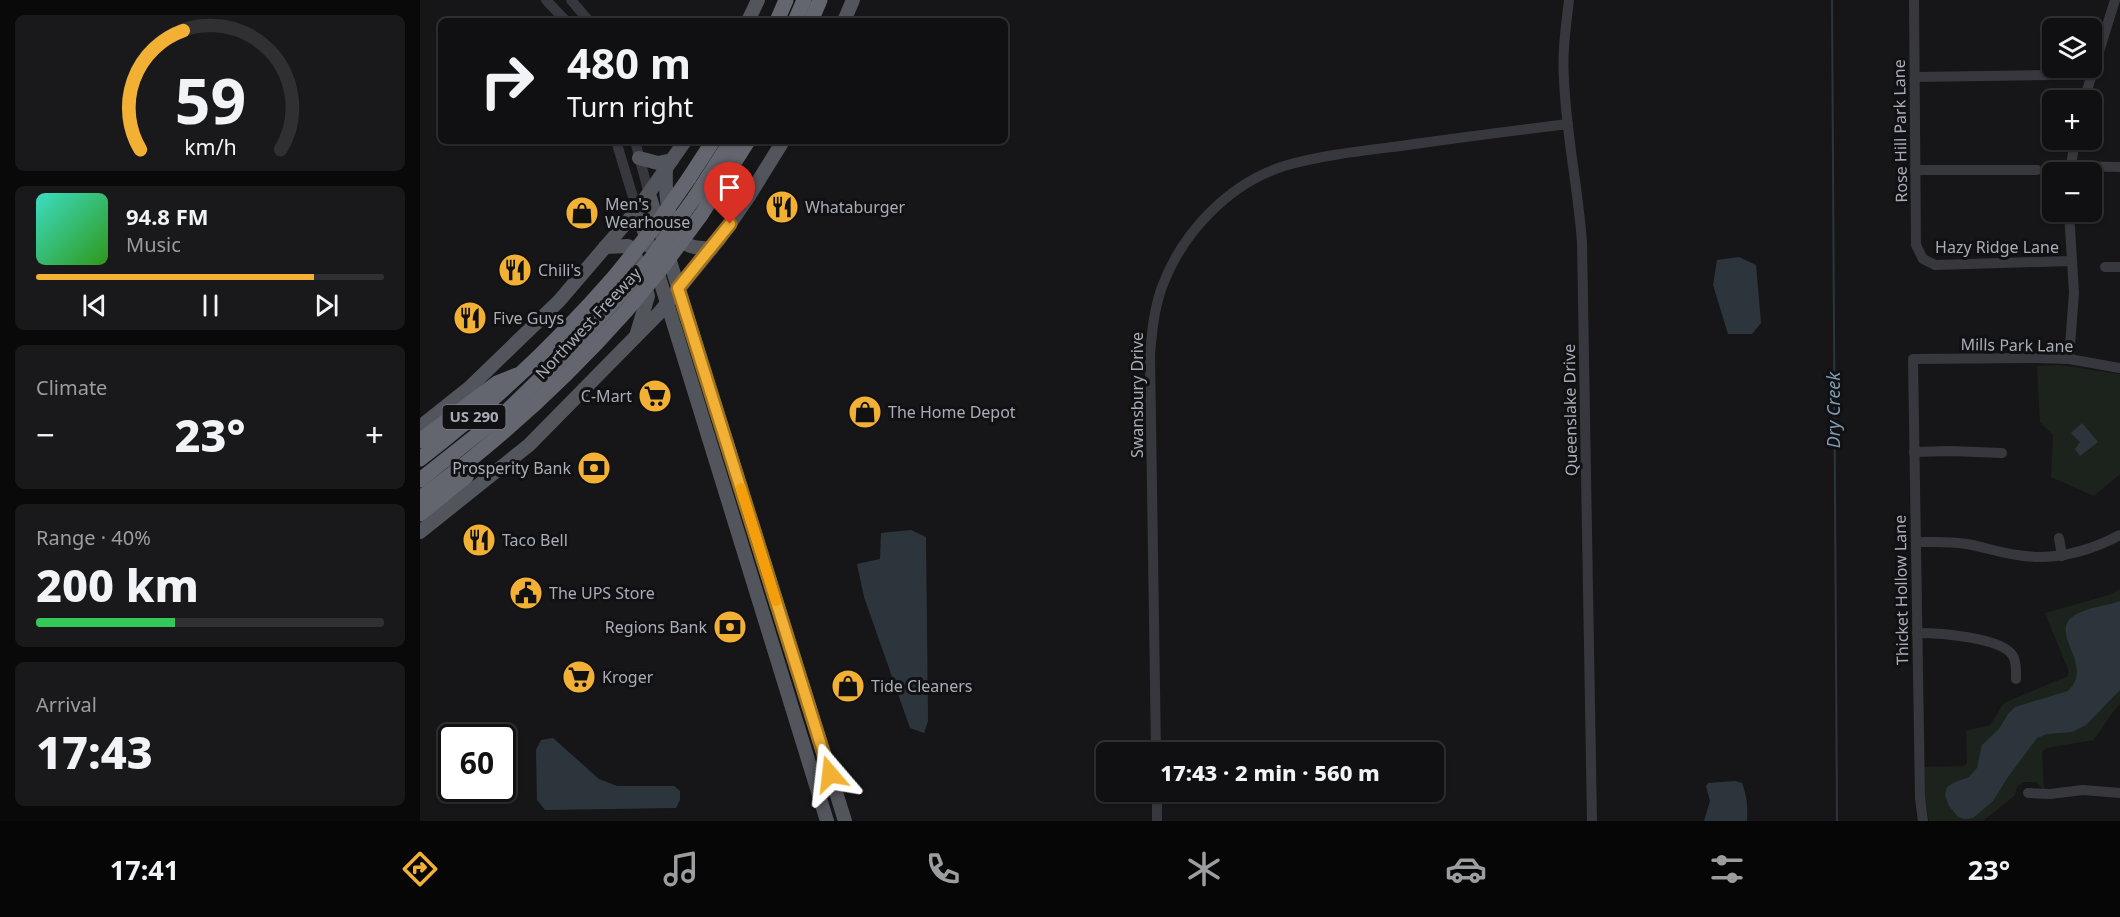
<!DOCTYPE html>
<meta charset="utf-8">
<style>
body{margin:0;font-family:"Noto Sans",sans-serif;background:#19191b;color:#f1f3f6;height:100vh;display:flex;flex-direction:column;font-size:22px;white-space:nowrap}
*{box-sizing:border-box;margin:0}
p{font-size:20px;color:#9c9d9f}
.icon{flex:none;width:33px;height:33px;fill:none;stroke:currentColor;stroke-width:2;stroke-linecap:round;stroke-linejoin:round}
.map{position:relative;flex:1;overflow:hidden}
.panel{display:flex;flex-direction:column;gap:15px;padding:15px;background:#09090a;width:420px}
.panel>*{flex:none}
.top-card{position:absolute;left:18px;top:18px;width:570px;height:126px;border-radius:9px;box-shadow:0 2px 4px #0004,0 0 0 2px #303032;background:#101012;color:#f1f3f6;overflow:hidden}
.controls{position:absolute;left:1622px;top:18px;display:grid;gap:12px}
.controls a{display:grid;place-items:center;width:60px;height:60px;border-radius:9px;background:#101012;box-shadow:0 2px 4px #0004,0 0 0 2px #303032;font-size:30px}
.speed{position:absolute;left:18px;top:724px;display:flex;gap:12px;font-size:30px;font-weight:700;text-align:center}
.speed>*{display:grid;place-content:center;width:78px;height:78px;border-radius:50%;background:#101012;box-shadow:0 2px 4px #0004,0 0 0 2px #303032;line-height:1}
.speed .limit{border:3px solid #111;border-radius:9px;background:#fff;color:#111}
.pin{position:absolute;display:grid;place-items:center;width:51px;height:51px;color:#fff;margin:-62px -26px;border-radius:50% 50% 50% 0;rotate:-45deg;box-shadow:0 0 6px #0007}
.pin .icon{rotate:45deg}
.me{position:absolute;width:66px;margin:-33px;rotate:343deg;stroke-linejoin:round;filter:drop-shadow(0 0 4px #0008)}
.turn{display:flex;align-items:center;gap:21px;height:126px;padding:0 30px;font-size:27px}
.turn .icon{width:78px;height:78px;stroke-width:2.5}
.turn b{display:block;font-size:42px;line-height:51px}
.big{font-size:45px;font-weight:800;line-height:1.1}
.panel .widget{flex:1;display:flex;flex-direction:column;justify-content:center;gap:9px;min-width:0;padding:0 21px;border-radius:9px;background:#19191b}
.panel .dial{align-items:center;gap:0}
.dial svg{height:156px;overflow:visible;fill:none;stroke:#303032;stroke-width:7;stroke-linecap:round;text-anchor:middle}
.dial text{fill:#f1f3f6;stroke:none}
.song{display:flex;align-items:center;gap:18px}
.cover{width:72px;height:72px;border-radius:9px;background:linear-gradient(135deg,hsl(170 70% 55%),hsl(110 70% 35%))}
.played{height:6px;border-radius:3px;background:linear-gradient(90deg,#f2b134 80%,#303032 80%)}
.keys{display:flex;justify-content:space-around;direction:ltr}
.heat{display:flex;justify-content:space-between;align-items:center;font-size:33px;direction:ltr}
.charge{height:9px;border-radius:4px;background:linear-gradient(90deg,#34c759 40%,#303032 0)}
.trip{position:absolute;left:676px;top:742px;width:348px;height:60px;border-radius:9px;background:#101012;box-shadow:0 2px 4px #0004,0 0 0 2px #303032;font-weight:800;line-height:60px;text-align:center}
.dock{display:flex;height:96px;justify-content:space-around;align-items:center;background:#060607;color:#9c9d9f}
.dock .icon{width:42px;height:42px}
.dock .on{color:#f2b134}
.dock b{font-size:27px;color:#f1f3f6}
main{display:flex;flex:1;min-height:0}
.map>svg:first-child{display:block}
.green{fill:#1c231d}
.water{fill:#2c353c}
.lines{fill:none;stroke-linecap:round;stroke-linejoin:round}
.stream{stroke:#2c353c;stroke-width:2}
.minor{stroke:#37383d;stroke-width:10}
.major{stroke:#53555c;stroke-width:14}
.highway{stroke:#63666e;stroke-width:15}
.highway-bridge{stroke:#63666e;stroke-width:15}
.route-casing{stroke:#9d7322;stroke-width:15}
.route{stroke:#f2b134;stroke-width:10}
.slow{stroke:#f59e0b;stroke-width:10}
.labels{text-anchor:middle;stroke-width:6;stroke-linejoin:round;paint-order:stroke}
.shield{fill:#111113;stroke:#7b7e86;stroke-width:1.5}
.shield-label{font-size:15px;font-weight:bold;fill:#a8adb8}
.street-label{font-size:16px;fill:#a8adb8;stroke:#111113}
.poi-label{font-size:16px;fill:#a8adb8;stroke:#111113;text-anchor:start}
.water-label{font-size:18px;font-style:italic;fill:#7f9bb3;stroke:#111113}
</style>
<main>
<section class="panel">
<div class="widget dial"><svg viewBox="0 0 100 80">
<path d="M14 69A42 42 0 1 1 86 69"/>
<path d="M14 69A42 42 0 0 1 36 8" stroke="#f2b134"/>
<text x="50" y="56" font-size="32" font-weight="700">59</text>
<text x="50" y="72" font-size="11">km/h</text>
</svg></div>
<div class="widget">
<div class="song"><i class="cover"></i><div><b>94.8 FM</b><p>Music</p></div></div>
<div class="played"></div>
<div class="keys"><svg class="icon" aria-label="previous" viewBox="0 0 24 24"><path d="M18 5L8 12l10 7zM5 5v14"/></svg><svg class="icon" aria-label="pause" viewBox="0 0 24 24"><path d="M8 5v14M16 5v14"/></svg><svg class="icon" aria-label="next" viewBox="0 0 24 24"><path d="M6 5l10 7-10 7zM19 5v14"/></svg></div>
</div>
<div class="widget"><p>Climate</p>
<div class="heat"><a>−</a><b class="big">23°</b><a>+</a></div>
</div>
<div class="widget"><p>Range · 40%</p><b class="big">200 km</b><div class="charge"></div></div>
<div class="widget"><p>Arrival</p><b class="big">17:43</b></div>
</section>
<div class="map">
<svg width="1700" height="821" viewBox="0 0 1700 821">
<rect width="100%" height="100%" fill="#161618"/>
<g class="green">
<path d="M1639 365 1700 374V474L1674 496 1631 477 1633 435 1620 422 1617 366Z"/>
<path d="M1700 589V704L1692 713 1674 740 1626 748 1622 752 1624 790 1616 782H1603L1597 787 1595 795 1563 821H1509L1505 800 1504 767 1543 766 1547 763 1546 731 1570 725 1584 703 1648 676 1649 672 1625 613 1689 595Z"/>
</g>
<g class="water">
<path d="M1319 257 1336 265 1341 323 1332 334H1308L1293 285 1297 260Z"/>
<path d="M1662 423 1678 442 1660 456 1655 449 1660 442 1651 433Z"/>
<path d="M491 530 506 537 508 721 504 733 490 728 444 597 437 564 460 559 461 533Z"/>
<path d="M1700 601V690L1666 725 1652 732 1627 734 1617 738 1588 777 1573 801 1553 818 1545 819 1538 817 1529 806 1525 795 1527 787 1533 783 1549 777 1557 768 1562 745 1579 729 1588 714 1595 707 1648 691C1676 664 1626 633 1655 615 1668 607 1686 606 1700 601Z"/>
<path d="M133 738 179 779 197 786H254L260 791V800L256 808 125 810 117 800 116 750 121 740Z"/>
<path d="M1315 781 1322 783C1327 796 1328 807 1327 821H1284L1290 801 1286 786 1288 783Z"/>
</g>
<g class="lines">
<path class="stream" d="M1412 0 1417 821"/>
<g class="minor">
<path d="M126 0 146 21"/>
<path d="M151 0 169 21"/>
<path d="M1149 0C1146 26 1142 52 1144 79 1146 134 1158 187 1162 242L1172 821"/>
<path d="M1494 0 1496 245 1503 259 1515 265 1652 261"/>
<path d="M1495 77 1633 75"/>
<path d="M1664 100 1695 0"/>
<path d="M196 141 217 210"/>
<path d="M215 141 229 194"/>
<path d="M1651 166 1700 167"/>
<path d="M1495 170H1617"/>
<path d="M1650 172 1655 140"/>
<path d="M1649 212 1654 293 1649 359"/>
<path d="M1685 267H1700"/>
<path d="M1494 452 1530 451 1582 453"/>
<path d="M1639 538 1642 556"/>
<path d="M1496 542C1513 542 1530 541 1547 544 1564 547 1580 553 1597 555 1633 561 1668 552 1700 535"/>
<path d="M1497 633C1518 633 1582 637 1593 656 1597 663 1596 671 1596 679"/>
<path d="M736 753 730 354C732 331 734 309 742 287 762 233 808 184 864 166 902 155 941 151 981 146 1036 138 1092 131 1148 124"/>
<path d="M737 792V821"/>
<path d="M1608 793 1630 794 1663 790 1700 793"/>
<path d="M1503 821 1500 798 1493 359 1615 358 1649 359 1700 368"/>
</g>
<g class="major">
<path d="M328 21 338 0"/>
<path d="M424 21 433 0"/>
<path d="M219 158 238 163 252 160"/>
<path d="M246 169C245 191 247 232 268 245 274 248 284 248 291 249"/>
<path d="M229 194 425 821"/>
<path d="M217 210 229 246"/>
<path d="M185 247 208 246 214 251 228 296 217 333"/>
<path d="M235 264 407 821"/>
<path d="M0 427 49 388 139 301 217 210 265 141"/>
<path d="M0 532 109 445 239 313 300 238 329 196 363 141"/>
</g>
<g class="highway">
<path d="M357 21 366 0"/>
<path d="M375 21 384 0"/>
<path d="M391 21 400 0"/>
<path d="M269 178 293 141"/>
<path d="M275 197 311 141"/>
<path d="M281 215 328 141"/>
<path d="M0 441 77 383 97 375"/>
<path d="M0 459C73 403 135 345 195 276"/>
<path d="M0 480 88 410 158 342 201 294"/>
<path d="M0 498C76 443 144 381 206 311"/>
<path d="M0 514 46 477 50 460"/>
</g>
<g class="highway-bridge">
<path d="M195 276 239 221 269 178"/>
<path d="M201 294 230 260 275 197"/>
<path d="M206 311 241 269 281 215"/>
</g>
</g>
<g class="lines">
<defs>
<path id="route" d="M310 224 258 288 410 774"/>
</defs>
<use href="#route" class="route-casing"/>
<use href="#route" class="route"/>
<path class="slow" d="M321 488 356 601"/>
</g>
<defs>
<symbol id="restaurant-disc" viewBox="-11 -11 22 22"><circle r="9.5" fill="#f2b134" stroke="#111113"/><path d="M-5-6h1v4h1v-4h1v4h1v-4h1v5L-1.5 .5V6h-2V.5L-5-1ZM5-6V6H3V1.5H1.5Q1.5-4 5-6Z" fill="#111"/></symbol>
<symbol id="shop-disc" viewBox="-11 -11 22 22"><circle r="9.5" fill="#f2b134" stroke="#111113"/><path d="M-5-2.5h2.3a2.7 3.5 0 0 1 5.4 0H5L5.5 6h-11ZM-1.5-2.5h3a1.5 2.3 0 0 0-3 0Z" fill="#111"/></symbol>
<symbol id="supermarket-disc" viewBox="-11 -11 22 22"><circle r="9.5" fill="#f2b134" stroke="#111113"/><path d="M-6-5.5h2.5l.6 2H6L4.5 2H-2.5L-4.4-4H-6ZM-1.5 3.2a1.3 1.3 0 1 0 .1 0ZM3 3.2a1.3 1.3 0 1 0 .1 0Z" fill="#111"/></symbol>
<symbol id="bank-disc" viewBox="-11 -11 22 22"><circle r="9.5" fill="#f2b134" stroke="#111113"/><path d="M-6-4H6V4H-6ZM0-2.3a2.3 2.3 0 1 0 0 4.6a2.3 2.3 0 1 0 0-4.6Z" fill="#111"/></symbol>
<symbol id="civic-disc" viewBox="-11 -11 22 22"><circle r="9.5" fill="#f2b134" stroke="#111113"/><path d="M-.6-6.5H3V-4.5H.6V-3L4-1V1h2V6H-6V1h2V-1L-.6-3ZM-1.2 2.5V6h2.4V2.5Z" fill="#111"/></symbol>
</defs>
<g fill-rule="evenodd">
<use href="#restaurant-disc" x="343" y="188" width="38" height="38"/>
<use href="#shop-disc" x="143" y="194" width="38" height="38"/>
<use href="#restaurant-disc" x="76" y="251" width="38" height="38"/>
<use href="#restaurant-disc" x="31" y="299" width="38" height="38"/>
<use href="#supermarket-disc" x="216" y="377" width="38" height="38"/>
<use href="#shop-disc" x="426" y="393" width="38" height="38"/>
<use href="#bank-disc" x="155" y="449" width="38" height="38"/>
<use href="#restaurant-disc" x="40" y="521" width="38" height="38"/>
<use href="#civic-disc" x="87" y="574" width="38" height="38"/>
<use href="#bank-disc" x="291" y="608" width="38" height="38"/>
<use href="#supermarket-disc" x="140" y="658" width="38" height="38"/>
<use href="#shop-disc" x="409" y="667" width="38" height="38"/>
</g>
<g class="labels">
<rect class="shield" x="22.5" y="405" width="63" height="24" rx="4.5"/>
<g class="shield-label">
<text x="54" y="422">US 290</text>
</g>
<g class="street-label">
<text transform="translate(1480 131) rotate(-91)" y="6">Rose Hill Park Lane</text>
<text x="1577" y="253">Hazy Ridge Lane</text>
<text transform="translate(168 323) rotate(-47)" y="6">Northwest Freeway</text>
<text transform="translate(1597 345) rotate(1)" y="6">Mills Park Lane</text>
<text transform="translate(717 395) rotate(-90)" y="6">Swansbury Drive</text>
<text transform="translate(1150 410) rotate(-91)" y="6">Queenslake Drive</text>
<text transform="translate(1481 590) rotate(-91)" y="6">Thicket Hollow Lane</text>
</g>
<g class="poi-label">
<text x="185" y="210">Men's<tspan x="185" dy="18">Wearhouse</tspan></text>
<text x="385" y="213">Whataburger</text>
<text x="118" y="276">Chili's</text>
<text x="73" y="324">Five Guys</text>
<text x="212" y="402" text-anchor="end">C-Mart</text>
<text x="468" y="418">The Home Depot</text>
<text x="151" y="474" text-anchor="end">Prosperity Bank</text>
<text x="82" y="546">Taco Bell</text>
<text x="129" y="599">The UPS Store</text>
<text x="287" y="633" text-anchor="end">Regions Bank</text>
<text x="182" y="683">Kroger</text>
<text x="451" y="692">Tide Cleaners</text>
</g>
<g class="water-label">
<text transform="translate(1414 410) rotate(-90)" y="6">Dry Creek</text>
</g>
</g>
</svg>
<div class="controls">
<a><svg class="icon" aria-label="layers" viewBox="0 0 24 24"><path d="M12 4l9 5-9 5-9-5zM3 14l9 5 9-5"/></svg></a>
<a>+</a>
<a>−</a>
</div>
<div class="speed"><div class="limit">60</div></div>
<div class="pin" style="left:310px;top:224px;background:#d93025"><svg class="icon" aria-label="arrive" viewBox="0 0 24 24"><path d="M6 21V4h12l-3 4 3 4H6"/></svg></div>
<svg class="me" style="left:410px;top:774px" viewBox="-20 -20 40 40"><path d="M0-17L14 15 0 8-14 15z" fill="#f2b134" stroke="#fff" stroke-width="4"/></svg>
<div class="trip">17:43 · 2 min · 560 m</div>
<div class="top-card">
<div class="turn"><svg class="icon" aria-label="right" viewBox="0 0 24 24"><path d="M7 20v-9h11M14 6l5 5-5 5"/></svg><div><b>480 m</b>Turn right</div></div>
</div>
</div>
</main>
<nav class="dock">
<b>17:41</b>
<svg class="icon on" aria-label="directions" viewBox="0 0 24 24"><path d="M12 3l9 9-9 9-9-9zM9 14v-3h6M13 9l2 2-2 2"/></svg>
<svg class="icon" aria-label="music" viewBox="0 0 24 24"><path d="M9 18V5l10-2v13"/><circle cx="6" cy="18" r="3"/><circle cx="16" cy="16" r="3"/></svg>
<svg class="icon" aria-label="phone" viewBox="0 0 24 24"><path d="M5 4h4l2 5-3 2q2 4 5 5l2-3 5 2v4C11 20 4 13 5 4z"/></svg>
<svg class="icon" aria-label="climate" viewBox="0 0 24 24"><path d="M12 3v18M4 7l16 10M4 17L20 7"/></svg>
<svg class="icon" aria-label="car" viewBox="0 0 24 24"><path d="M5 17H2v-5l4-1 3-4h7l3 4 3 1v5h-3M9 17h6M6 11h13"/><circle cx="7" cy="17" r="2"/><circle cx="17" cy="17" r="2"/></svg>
<svg class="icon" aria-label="filters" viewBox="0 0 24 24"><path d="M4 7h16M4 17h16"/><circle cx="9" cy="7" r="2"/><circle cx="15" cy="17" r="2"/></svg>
<b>23°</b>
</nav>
